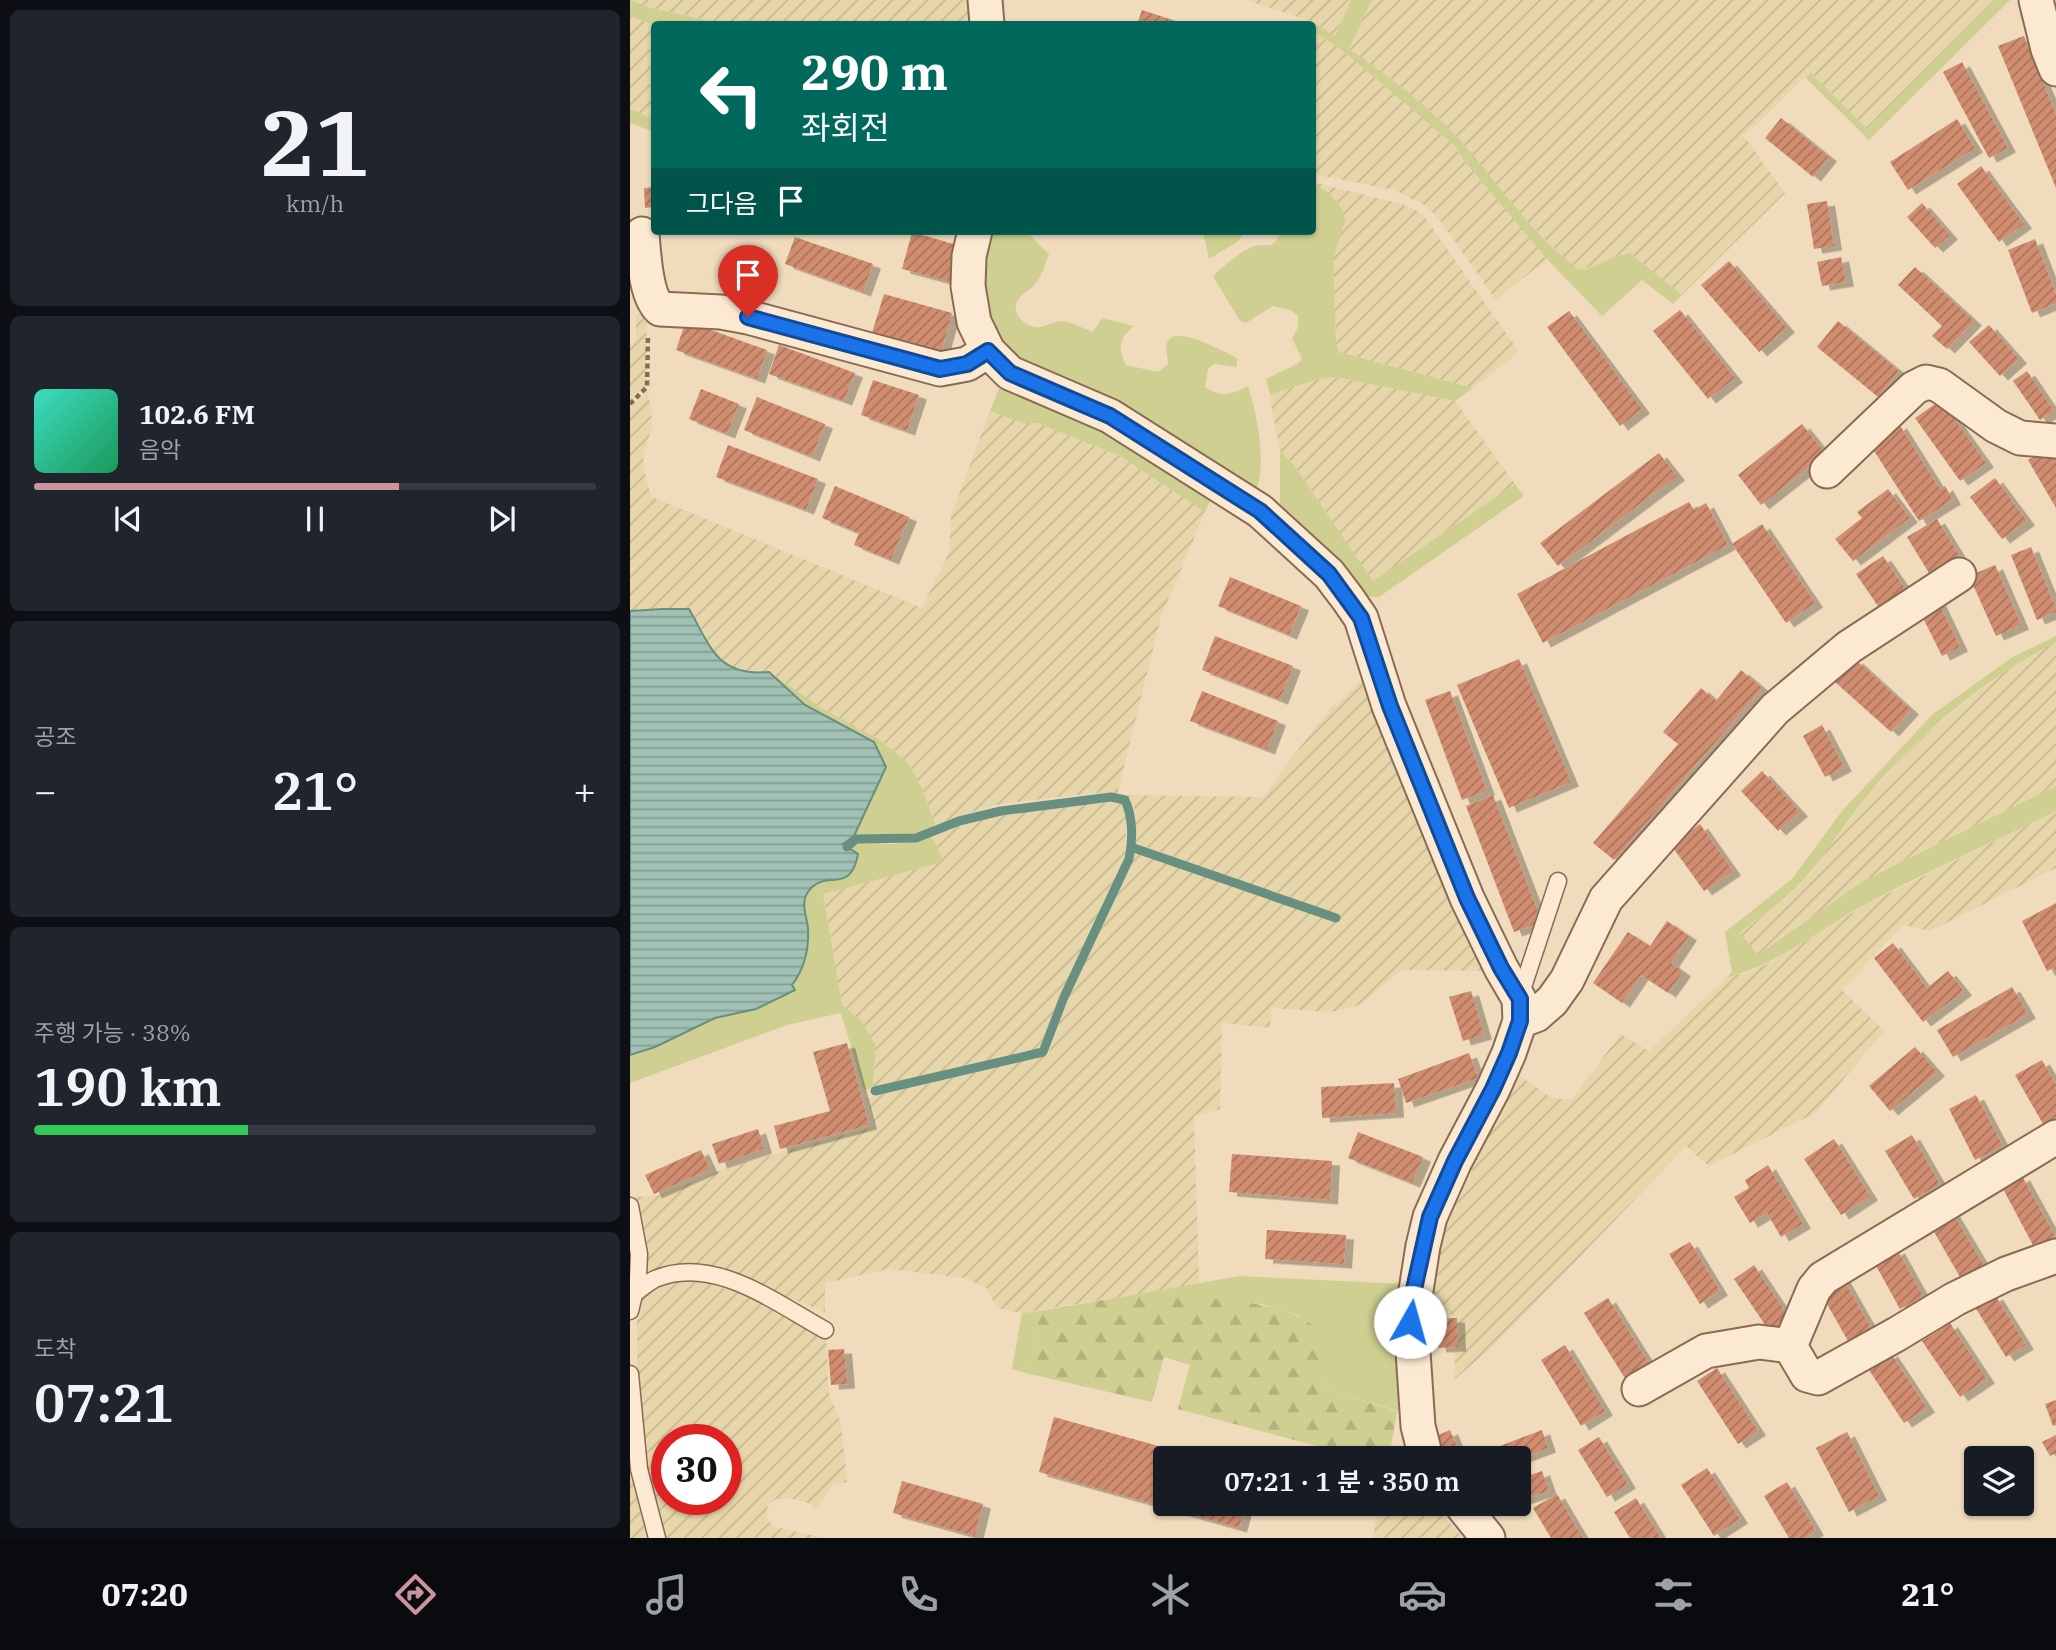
<!DOCTYPE html>
<html lang="ko">
<meta charset="utf-8">
<style>
body{margin:0;font-family:"IBM Plex Serif","Noto Sans KR",serif;background:#20242c;color:#f1f3f6;height:100vh;display:flex;flex-direction:column;font-size:26px;white-space:nowrap}
*{box-sizing:border-box;margin:0}
p{font-size:23px;color:#9ea1a6}
.icon{flex:none;width:38px;height:38px;fill:none;stroke:currentColor;stroke-width:2;stroke-linecap:round;stroke-linejoin:round}
.map{position:relative;flex:1;overflow:hidden}
.panel{display:flex;flex-direction:column;gap:10px;padding:10px;background:#0d0f14;width:630px}
.panel>*{flex:none}
.guide{position:absolute;left:21px;top:21px;width:665px;height:214px;border-radius:7px;box-shadow:0 2px 5px #0004;background:#00695c;color:#fff;overflow:hidden}
.tools{position:absolute;left:1334px;top:1446px;display:grid;gap:14px}
.tools a{display:grid;place-items:center;width:70px;height:70px;border-radius:7px;background:#171b24;box-shadow:0 2px 5px #0004;font-size:35px}
.speed{position:absolute;left:21px;top:1424px;display:flex;gap:14px;font-size:35px;font-weight:700;text-align:center}
.speed>*{display:grid;place-content:center;width:91px;height:91px;border-radius:50%;background:#171b24;box-shadow:0 2px 5px #0004;line-height:1}
.speed .limit{border:10px solid #d22;background:#fff;color:#111}
.pin{position:absolute;display:grid;place-items:center;width:60px;height:60px;color:#fff;margin:-72px -30px;border-radius:50% 50% 50% 0;rotate:-45deg;box-shadow:0 0 7px #0007}
.pin .icon{rotate:45deg}
.me{position:absolute;width:77px;margin:-38px;rotate:7deg;stroke-linejoin:round;filter:drop-shadow(0 0 5px #0008)}
.turn{display:flex;align-items:center;gap:24px;height:147px;padding:0 35px;font-size:32px}
.turn .icon{width:91px;height:91px;stroke-width:2.5}
.turn b{display:block;font-size:49px;line-height:60px}
.then{display:flex;align-items:center;height:66px;padding:0 35px;background:#0003;gap:14px;font-size:26px}
.big{font-size:52px;font-weight:600;line-height:1.1}
.panel .card{flex:1;display:flex;flex-direction:column;justify-content:center;gap:10px;min-width:0;padding:0 24px;border-radius:10px;background:#20242c}
.panel .dial{align-items:center;gap:0}
.dial b{font-size:91px;line-height:1}
.song{display:flex;align-items:center;gap:21px}
.cover{width:84px;height:84px;border-radius:10px;background:linear-gradient(135deg,hsl(170 70% 55%),hsl(150 70% 35%))}
.played{height:7px;border-radius:4px;background:linear-gradient(90deg,#cb949d 65%,#363941 65%)}
.keys{display:flex;justify-content:space-around;direction:ltr}
.heat{display:flex;justify-content:space-between;align-items:center;font-size:38px;direction:ltr}
.charge{height:10px;border-radius:5px;background:linear-gradient(90deg,#34c759 38%,#363941 0)}
.trip{position:absolute;left:523px;top:1446px;width:378px;height:70px;border-radius:7px;background:#171b24;box-shadow:0 2px 5px #0004;font-weight:600;line-height:70px;text-align:center}
.tab-bar{display:flex;height:112px;justify-content:space-around;align-items:center;background:#090b0e;color:#9ea1a6}
.tab-bar .icon{width:49px;height:49px}
.tab-bar .selected{color:#cb949d}
.tab-bar b{font-size:32px;color:#f1f3f6}
main{display:flex;flex:1;min-height:0}
.map>svg:first-child{display:block}
.farmland{fill:url(#farmland-furrows);fill-rule:evenodd}
.grass{fill:#cfcf91}
.forest{fill:url(#forest-firs)}
.water{fill:url(#water-rules);stroke:#689081;stroke-width:2}
.lines{fill:none;stroke-linecap:round;stroke-linejoin:round}
.stream{stroke:#689081;stroke-width:9}
.building{fill:url(#building-hatch);filter:url(#shadow)}
.service-casing{stroke:#896b55;stroke-width:19}
.minor-casing{stroke:#896b55;stroke-width:37}
.path{stroke:#896b55;stroke-width:4.5;stroke-dasharray:5 3.5;stroke-linecap:butt}
.service{stroke:#fbe9d1;stroke-width:16}
.minor{stroke:#fbe9d1;stroke-width:33}
.route-casing{stroke:#114b97;stroke-width:18}
.route{stroke:#1a73e8;stroke-width:12}
</style>
<main>
<section class="panel">
<div class="card dial"><b>21</b><p>km/h</p></div>
<div class="card">
<div class="song"><i class="cover"></i><div><b>102.6 FM</b><p>음악</p></div></div>
<div class="played"></div>
<div class="keys"><svg class="icon" aria-label="previous" viewBox="0 0 24 24"><path d="M18 5L8 12l10 7zM5 5v14"/></svg><svg class="icon" aria-label="pause" viewBox="0 0 24 24"><path d="M8 5v14M16 5v14"/></svg><svg class="icon" aria-label="next" viewBox="0 0 24 24"><path d="M6 5l10 7-10 7zM19 5v14"/></svg></div>
</div>
<div class="card"><p>공조</p>
<div class="heat"><a>−</a><b class="big">21°</b><a>+</a></div>
</div>
<div class="card"><p>주행 가능 · 38%</p><b class="big">190 km</b><div class="charge"></div></div>
<div class="card"><p>도착</p><b class="big">07:21</b></div>
</section>
<div class="map">
<svg width="1426" height="1538" viewBox="0 0 1426 1538">
<defs>
<pattern id="farmland-furrows" width="10" height="10" patternUnits="userSpaceOnUse" patternTransform="scale(1.75)"><rect width="10" height="10" fill="#e7d6aa"/><path d="M-1 1l2-2M0 10L10 0M9 11l2-2" fill="none" stroke="#c7b892"/></pattern>
<pattern id="forest-firs" width="22" height="20" patternUnits="userSpaceOnUse" patternTransform="scale(1.75)"><rect width="22" height="20" fill="#cfcf91"/><path d="M5 1l3.5 6h-7zM16 11l3.5 6h-7z" fill="#b2b27c"/></pattern>
<pattern id="water-rules" width="6" height="5" patternUnits="userSpaceOnUse" patternTransform="scale(1.75)"><rect width="6" height="5" fill="#a1c1b4"/><path d="M0 2.5h6" fill="none" stroke="#849d92"/></pattern>
<pattern id="building-hatch" width="6" height="6" patternUnits="userSpaceOnUse" patternTransform="scale(1.75)"><rect width="6" height="6" fill="#d18d70"/><path d="M-1 1l2-2M0 6l6-6M5 7l2-2" fill="none" stroke="#ab735b"/></pattern>
<filter id="shadow"><feDropShadow dx="8" dy="4.5" stdDeviation="0" flood-color="#0004"/></filter>
</defs>
<rect width="100%" height="100%" fill="#f0dbbd"/>
<g class="farmland">
<path d="M0 0H353L355 24H94L21 8Z"/>
<path d="M616 0H721L705 37 680 21Z"/>
<path d="M742 0H1364L1238 130 1181 73 1175 77 1114 136 1155 193 1052 295 1000 253 991 254 973 263 949 270 935 260 894 218 805 114 718 48Z"/>
<path d="M0 16 24 25V119L0 109Z"/>
<path d="M682 32 707 46 824 145 836 163 917 259 866 300 807 216 794 205 764 190 683 174Z"/>
<path d="M682 182 772 204 792 213 889 352 843 388 709 352 706 343 703 259 713 210 699 193Z"/>
<path d="M6 314 17 316 15 386 0 400V346L6 339Z"/>
<path d="M705 377 825 401 885 484 743 581 663 464 650 451 646 433 640 395 688 379Z"/>
<path d="M17 392 21 408 22 427 13 455 16 481 22 497 292 608 319 553 321 516 360 411 393 423H407L490 456 575 512 531 617 487 795 462 793 371 804 328 816 305 825 293 790 277 762 250 740 190 707 91 662 77 643 59 609 0 611V408Z"/>
<path d="M1426 642V786L1233 881 1128 955 1110 933 1131 917 1193 855 1238 795 1266 765 1294 736 1334 702 1394 658Z"/>
<path d="M743 669 866 971 772 970 730 1005 701 1012 641 1008 640 1028 592 1023 590 1109 564 1116 569 1284 392 1313 367 1308 356 1288 335 1278 258 1269 195 1283V1312L95 1272 14 1277 15 1248 5 1197 29 1195 102 1166 245 1126 237 1098 418 1055 438 997 504 860V851L706 921H712L706 916 505 843 504 807 496 795 634 797 647 777 699 710Z"/>
<path d="M481 802 493 803 497 812 495 860 430 994 410 1049 243 1088 246 1046 233 1023 212 1005 193 894 312 862 302 837 328 826 371 815 423 806Z"/>
<path d="M1426 811V868L1300 931 1273 925 1212 990 1254 1031 1185 1113 1079 1166 1056 1146 922 1286 862 1347 824 1380 827 1317 793 1303 811 1238 886 1074 922 1098 941 1100 991 1034 1019 1051 1096 978 1122 971 1143 961 1237 904Z"/>
<path d="M56 1281 77 1283 132 1301 196 1338 199 1394 211 1423 217 1482 202 1486 184 1511 181 1504 159 1498 146 1499 139 1504 136 1512 138 1521 146 1527 195 1538H34L15 1466 7 1393V1311L13 1299 25 1289 37 1284ZM37 1440H96V1500H37Z"/>
<path d="M0 1460 2 1470 20 1538H0Z"/>
<path d="M749 1503H787L793 1506 812 1514 833 1538H743Z"/>
</g>
<g class="grass">
<path d="M0 0 21 8 94 24 24 25 0 16Z"/>
<path d="M721 0H742L719 49C758 76 798 105 830 140 869 184 902 235 949 270 967 268 982 255 1000 253L1052 295 1043 304 1012 280 972 316 917 259 836 163 824 145 707 46 683 32 682 24H678L680 21 705 36Z"/>
<path d="M1364 0H1380L1239 140 1175 77 1181 73 1238 130Z"/>
<path d="M0 109 24 119V132L0 123Z"/>
<path d="M683 183 699 193 713 210 715 221 703 259 706 343 709 352 843 388 825 401 705 377 688 379 640 395 636 379 669 363 672 358 662 339 668 327V316L660 310 643 306 616 323 610 321 583 276C594 266 607 254 620 248 636 240 641 255 651 231H682Z"/>
<path d="M363 231H400V235L419 254C415 264 412 276 405 284 400 291 389 294 386 304 383 317 399 329 411 327 420 325 427 319 437 322 446 324 454 329 463 332L472 318 504 326C488 339 488 348 496 365L528 372 538 364C538 359 536 351 536 347 539 319 595 353 607 358V367L584 364 578 369 575 387C593 398 600 395 618 386 627 413 637 464 626 490L397 372 366 335 356 308 354 270Z"/>
<path d="M573 231H617L607 242 579 259Z"/>
<path d="M369 389 395 393 423 401 583 495 575 512 490 456 407 423H393L360 411Z"/>
<path d="M650 451 663 464 743 581 885 484 894 496 749 597H729L650 515Z"/>
<path d="M1426 636V642C1354 679 1288 734 1236 797 1211 827 1192 862 1164 889 1147 906 1127 918 1110 933L1128 955 1233 881 1426 786V811C1364 842 1300 870 1238 903 1190 929 1149 964 1096 978L1102 972 1095 932 1162 879 1212 811 1303 714 1381 658Z"/>
<path d="M139 672 190 707 250 740 277 762 293 790 305 825 288 834 224 836 256 767 244 743 175 705Z"/>
<path d="M302 837 313 862 193 894 212 1005 233 1023 246 1046 243 1088 234 1090 211 1013 157 1025 0 1083V1055L25 1047 85 1018 126 1009 162 985 178 927 174 906 176 894 191 881 210 880 228 854 222 848 228 842 265 844Z"/>
<path d="M610 1276 772 1284 776 1413 695 1389 693 1351 669 1315 632 1304 508 1294Z"/>
<path d="M410 1311 400 1374 382 1369 392 1313Z"/>
</g>
<path class="forest" d="M508 1294C548 1297 664 1297 687 1330 697 1345 694 1371 695 1389L767 1411 759 1458H732L548 1409 560 1365 534 1357 522 1402 400 1374 410 1311Z"/>
<path class="water" d="M32 609H59C81 647 87 677 139 672L175 705 244 742 256 767 224 836 213 844 228 854C220 897 195 867 178 892 170 903 177 916 178 929 179 949 174 969 162 985L165 990 126 1009 85 1018 25 1047 0 1055V611Z"/>
<g class="lines">
<g class="stream">
<path d="M217 847 226 839 286 838 329 821 371 811 481 797 495 800C503 817 503 840 499 859L434 997 413 1052 245 1091"/>
<path d="M501 847 706 918"/>
</g>
</g>
<g class="building">
<path d="M512 10 555 24H507Z"/>
<path d="M1394 36 1426 114V188L1368 46Z"/>
<path d="M1332 62 1378 148 1359 158 1313 72Z"/>
<path d="M1151 118 1199 157 1183 177 1135 138Z"/>
<path d="M1327 119 1345 148 1278 190 1260 162Z"/>
<path d="M1351 166 1394 224 1369 242 1327 184Z"/>
<path d="M24 187V207L15 208 14 188Z"/>
<path d="M1197 201 1204 246 1184 249 1177 204Z"/>
<path d="M1292 203 1320 235 1305 248 1277 217Z"/>
<path d="M282 232 334 247 324 283 272 269Z"/>
<path d="M165 237 243 264 233 292 155 264Z"/>
<path d="M1405 239 1426 294V303L1402 313 1378 250Z"/>
<path d="M1211 257 1216 282 1192 286 1187 262Z"/>
<path d="M1099 261 1157 328 1129 352 1071 285Z"/>
<path d="M1285 267 1344 321 1317 349 1302 336 1312 326 1268 285Z"/>
<path d="M254 294 322 313 310 356 241 336Z"/>
<path d="M1050 310 1105 378 1078 399 1023 331Z"/>
<path d="M939 311 1012 409 990 426 917 327Z"/>
<path d="M56 321 137 350 127 379 46 350Z"/>
<path d="M1208 321 1269 371 1248 397 1187 347Z"/>
<path d="M1359 325 1389 359 1370 376 1339 342Z"/>
<path d="M149 345 225 373 214 401 139 374Z"/>
<path d="M1397 371 1424 411 1410 420 1383 381Z"/>
<path d="M243 380 289 395 277 431 231 415Z"/>
<path d="M71 389 109 404 97 434 59 419Z"/>
<path d="M127 397 195 424 182 457 114 430Z"/>
<path d="M1311 400 1356 463 1330 481 1285 418Z"/>
<path d="M1172 424 1196 454 1131 505 1108 475Z"/>
<path d="M1269 424 1310 489 1315 486 1323 500 1289 521 1239 443Z"/>
<path d="M98 445 188 479 176 510 86 477Z"/>
<path d="M1423 445 1426 450V508L1398 460Z"/>
<path d="M1029 453 1047 476 928 566 910 543Z"/>
<path d="M1365 478 1397 521 1372 539 1340 497Z"/>
<path d="M205 486 279 517 261 560 224 545 229 533 192 518Z"/>
<path d="M1258 489 1280 518 1223 561 1205 539 1232 518 1227 512Z"/>
<path d="M1059 502 1064 510 1076 503 1098 545 913 643 887 594Z"/>
<path d="M1307 519 1332 560 1302 578 1277 537Z"/>
<path d="M1132 524 1185 603 1156 623 1102 544Z"/>
<path d="M1401 547 1426 609V612L1407 620 1381 555Z"/>
<path d="M1253 556 1279 594 1252 612 1226 574Z"/>
<path d="M1365 565 1391 625 1366 636 1339 576Z"/>
<path d="M600 577 671 606 659 635 588 606Z"/>
<path d="M1308 601 1330 647 1312 656 1289 610Z"/>
<path d="M585 636 663 666 650 700 572 670Z"/>
<path d="M889 659 941 782 879 808 827 685Z"/>
<path d="M1225 659 1281 710 1261 732 1205 682Z"/>
<path d="M1111 670 1132 688 984 860 963 843 1048 744 1033 732 1071 688 1086 701Z"/>
<path d="M572 691 648 721 637 750 560 721Z"/>
<path d="M820 691 857 791 832 800 795 700Z"/>
<path d="M1192 725 1214 767 1195 777 1173 736Z"/>
<path d="M1132 771 1170 812 1148 831 1111 791Z"/>
<path d="M863 795 912 922 884 932 836 806Z"/>
<path d="M1070 824 1103 871 1074 891 1041 845Z"/>
<path d="M1426 903V972L1424 968 1417 971 1392 921Z"/>
<path d="M1037 921 1059 936 1041 963 1053 972 1038 993 1011 975 992 1003 963 983 998 932 1020 946Z"/>
<path d="M1263 943 1297 988 1318 971 1334 991 1293 1022 1244 958Z"/>
<path d="M1382 987 1398 1014 1323 1057 1307 1030Z"/>
<path d="M841 991 854 1035 833 1041 819 997Z"/>
<path d="M217 1043 239 1125 150 1149 144 1126 200 1111 183 1052Z"/>
<path d="M1285 1047 1307 1072 1260 1111 1239 1086Z"/>
<path d="M839 1053 848 1078 776 1103 768 1079Z"/>
<path d="M1412 1060 1426 1085V1117L1413 1124 1385 1075Z"/>
<path d="M764 1083 766 1113 692 1118 691 1087Z"/>
<path d="M1346 1095 1373 1146 1345 1160 1319 1109Z"/>
<path d="M128 1129 134 1149 89 1164 82 1144Z"/>
<path d="M728 1132 793 1157 782 1183 718 1158Z"/>
<path d="M1282 1135 1310 1184 1284 1199 1255 1151Z"/>
<path d="M1204 1139 1240 1196 1211 1215 1174 1159Z"/>
<path d="M71 1150 80 1169 24 1194 15 1175Z"/>
<path d="M602 1154 702 1161 700 1200 599 1192Z"/>
<path d="M1138 1165 1173 1224 1151 1237 1137 1213 1120 1223 1104 1197 1119 1188 1115 1180Z"/>
<path d="M1392 1176 1425 1236 1404 1247 1372 1187Z"/>
<path d="M1322 1212 1356 1269 1333 1282 1300 1225Z"/>
<path d="M637 1230 716 1235 714 1264 635 1259Z"/>
<path d="M1060 1242 1090 1291 1070 1304 1039 1254Z"/>
<path d="M1267 1249 1293 1296 1270 1309 1244 1262Z"/>
<path d="M1124 1265 1164 1325 1144 1338 1104 1279Z"/>
<path d="M1212 1277 1245 1335 1222 1348 1189 1290Z"/>
<path d="M1365 1295 1396 1345 1376 1357 1345 1307Z"/>
<path d="M978 1298 1027 1376 1003 1391 954 1313Z"/>
<path d="M827 1318 828 1347 808 1348 806 1319Z"/>
<path d="M1320 1323 1357 1379 1330 1397 1292 1341Z"/>
<path d="M935 1345 975 1411 951 1426 911 1360Z"/>
<path d="M214 1349 217 1384 201 1385 198 1350Z"/>
<path d="M1260 1352 1297 1408 1274 1423 1237 1367Z"/>
<path d="M1087 1368 1128 1431 1108 1444 1067 1381Z"/>
<path d="M1426 1400V1425L1423 1426 1415 1404Z"/>
<path d="M424 1417 568 1457 536 1458V1503H616L609 1528 409 1472Z"/>
<path d="M820 1430 832 1458H813L804 1437Z"/>
<path d="M912 1430 918 1448 889 1459 838 1458Z"/>
<path d="M1217 1432 1249 1496 1219 1512 1186 1448Z"/>
<path d="M1426 1435V1453L1420 1456 1412 1442Z"/>
<path d="M969 1437 998 1484 977 1497 948 1450Z"/>
<path d="M1077 1468 1110 1519 1084 1536 1051 1485Z"/>
<path d="M912 1471 919 1491 889 1501V1479Z"/>
<path d="M272 1481 353 1504 345 1536 263 1513Z"/>
<path d="M1157 1482 1186 1531 1175 1538H1159L1134 1496Z"/>
<path d="M927 1494 953 1538H921L903 1508Z"/>
<path d="M1006 1498 1031 1538H1000L984 1512Z"/>
<path d="M855 1503H880V1504L858 1511Z"/>
</g>
<g class="lines">
<defs>
<g id="service">
<path d="M889 999 928 881"/>
<path d="M0 1206 9 1254 8 1278 0 1311"/>
<path d="M2 1295C10 1290 17 1283 25 1279 83 1254 146 1303 195 1330"/>
<path d="M0 1374 9 1469 27 1538"/>
</g>
<g id="minor">
<path d="M355 0 357 24"/>
<path d="M1406 0 1418 49 1426 69"/>
<path d="M345 231 339 256 338 286 344 322 358 351 380 373 480 416 630 511 699 574 718 599 731 618 759 706 837 898 871 968 889 999 890 1021 879 1053 863 1089 825 1161 800 1217 793 1246 781 1322 788 1426 796 1458"/>
<path d="M12 234C14 255 15 295 30 309L91 312 118 317 310 369 337 364 358 351"/>
<path d="M1197 471 1284 388 1296 382 1309 385 1366 426 1390 438 1426 441"/>
<path d="M890 1021 906 1015 922 1001 937 980 976 899 1145 709 1219 647 1329 575"/>
<path d="M1426 1137 1193 1278 1184 1289 1160 1346 1177 1375 1188 1378 1267 1334 1325 1299 1376 1274 1426 1256"/>
<path d="M1009 1389 1076 1351 1129 1342 1160 1346"/>
<path d="M830 1503 858 1538"/>
</g>
</defs>
<use href="#service" class="service-casing"/>
<use href="#minor" class="minor-casing"/>
<path class="path" d="M0 404 17 387 18 336"/>
<use href="#service" class="service"/>
<use href="#minor" class="minor"/>
</g>
<g class="lines">
<defs>
<path id="route" d="M118 317 310 369 337 364 358 351 380 373 480 416 630 511 699 574 731 618 760 706 837 898 871 968 890 999V1021L879 1053 863 1089 825 1161 800 1217 784 1289 780 1322"/>
</defs>
<use href="#route" class="route-casing"/>
<use href="#route" class="route"/>
</g>
</svg>
<div class="tools">
<a><svg class="icon" aria-label="layers" viewBox="0 0 24 24"><path d="M12 4l9 5-9 5-9-5zM3 14l9 5 9-5"/></svg></a>
</div>
<div class="speed"><div class="limit">30</div></div>
<div class="pin" style="left:118px;top:317px;background:#d93025"><svg class="icon" aria-label="arrive" viewBox="0 0 24 24"><path d="M6 21V4h12l-3 4 3 4H6"/></svg></div>
<svg class="me" style="left:780px;top:1322px" viewBox="-20 -20 40 40"><circle r="19" fill="#fff"/><path d="M0-13L10 11 0 6-10 11z" fill="#1a73e8"/></svg>
<div class="trip">07:21 · 1 분 · 350 m</div>
<div class="guide">
<div class="turn"><svg class="icon" aria-label="left" viewBox="0 0 24 24"><path d="M17 20v-9H6M10 6l-5 5 5 5"/></svg><div><b>290 m</b>좌회전</div></div>
<div class="then">그다음<svg class="icon" aria-label="arrive" viewBox="0 0 24 24"><path d="M6 21V4h12l-3 4 3 4H6"/></svg></div>
</div>
</div>
</main>
<nav class="tab-bar">
<b>07:20</b>
<svg class="icon selected" aria-label="directions" viewBox="0 0 24 24"><path d="M12 3l9 9-9 9-9-9zM9 14v-3h6M13 9l2 2-2 2"/></svg>
<svg class="icon" aria-label="music" viewBox="0 0 24 24"><path d="M9 18V5l10-2v13"/><circle cx="6" cy="18" r="3"/><circle cx="16" cy="16" r="3"/></svg>
<svg class="icon" aria-label="phone" viewBox="0 0 24 24"><path d="M5 4h4l2 5-3 2q2 4 5 5l2-3 5 2v4C11 20 4 13 5 4z"/></svg>
<svg class="icon" aria-label="climate" viewBox="0 0 24 24"><path d="M12 3v18M4 7l16 10M4 17L20 7"/></svg>
<svg class="icon" aria-label="car" viewBox="0 0 24 24"><path d="M5 17H2v-5l4-1 3-4h7l3 4 3 1v5h-3M9 17h6M6 11h13"/><circle cx="7" cy="17" r="2"/><circle cx="17" cy="17" r="2"/></svg>
<svg class="icon" aria-label="filters" viewBox="0 0 24 24"><path d="M4 7h16M4 17h16"/><circle cx="9" cy="7" r="2"/><circle cx="15" cy="17" r="2"/></svg>
<b>21°</b>
</nav>
